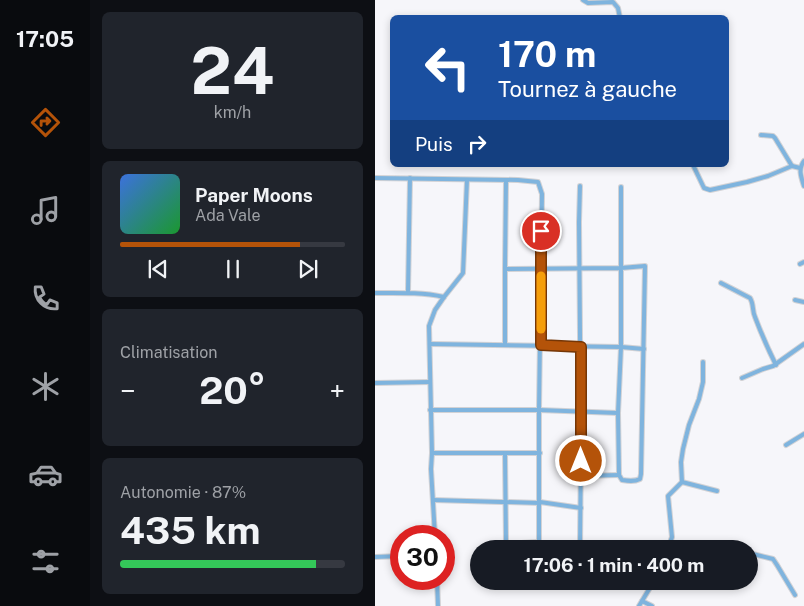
<!DOCTYPE html>
<html lang="fr">
<meta charset="utf-8">
<style>
body{margin:0;font-family:"Public Sans",sans-serif;background:#20242c;color:#f1f3f6;height:100vh;display:flex;flex-direction:column;font-size:19px;white-space:nowrap}
*{box-sizing:border-box;margin:0}
p{font-size:16px;color:#9ea1a6}
.icon{flex:none;width:28px;height:28px;fill:none;stroke:currentColor;stroke-width:2;stroke-linecap:round;stroke-linejoin:round}
.map{position:relative;flex:1;overflow:hidden}
.panel{display:flex;flex-direction:column;gap:12px;padding:12px;background:#0d0f14;width:285px}
.panel>*{flex:none}
.banner{position:absolute;left:15px;top:15px;width:339px;height:152px;border-radius:8px;box-shadow:0 2px 8px #0003;background:#1a4fa0;color:#fff;overflow:hidden}
.speed{position:absolute;left:15px;top:525px;display:flex;gap:10px;font-size:25px;font-weight:700;text-align:center}
.speed>*{display:grid;place-content:center;width:65px;height:65px;border-radius:50%;background:#171b24;box-shadow:0 2px 8px #0003;line-height:1}
.speed .limit{border:8px solid #d22;background:#fff;color:#111}
.pin{position:absolute;display:grid;place-items:center;width:42px;height:42px;color:#fff;margin:-21px;border:2px solid #fff;border-radius:50%;box-shadow:0 1px 5px #0007}
.me{position:absolute;width:55px;margin:-28px;rotate:0deg;stroke-linejoin:round;filter:drop-shadow(0 0 4px #0008)}
.turn{display:flex;align-items:center;gap:18px;height:105px;padding:0 25px;font-size:22px}
.turn .icon{width:65px;height:65px;stroke-width:2.5}
.turn b{display:block;font-size:35px;line-height:42px}
.then{display:flex;align-items:center;height:48px;padding:0 25px;background:#0003;gap:10px;font-size:19px}
.big{font-size:38px;font-weight:700;line-height:1.1}
.panel .card{flex:1;display:flex;flex-direction:column;justify-content:center;gap:8px;min-width:0;padding:0 18px;border-radius:8px;background:#20242c}
.panel .dial{align-items:center;gap:0}
.dial b{font-size:65px;line-height:1}
.song{display:flex;align-items:center;gap:15px}
.cover{width:60px;height:60px;border-radius:8px;background:linear-gradient(135deg,hsl(220 70% 55%),hsl(130 70% 35%))}
.played{height:5px;border-radius:2px;background:linear-gradient(90deg,#b45309 80%,#363941 80%)}
.keys{display:flex;justify-content:space-around;direction:ltr}
.heat{display:flex;justify-content:space-between;align-items:center;font-size:28px;direction:ltr}
.charge{height:8px;border-radius:4px;background:linear-gradient(90deg,#34c759 87%,#363941 0)}
.trip{position:absolute;left:95px;top:540px;width:288px;height:50px;border-radius:25px;background:#171b24;box-shadow:0 2px 8px #0003;font-weight:700;line-height:50px;text-align:center}
main{display:flex;flex:1;min-height:0}
.dock{display:flex;flex-direction:column;width:90px;justify-content:space-around;align-items:center;background:#090b0e;color:#9ea1a6}
.dock .icon{width:35px;height:35px}
.dock .active{color:#b45309}
.dock b{font-size:22px;color:#f1f3f6}
.map>svg:first-child{display:block}
.lines{fill:none;stroke-linecap:round;stroke-linejoin:round}
.street-casing{stroke:#d2d2d5;stroke-width:6}
.street{stroke:#7fb4de;stroke-width:4}
.route-casing{stroke:#753606;stroke-width:12}
.route{stroke:#b45309;stroke-width:9}
.slow{stroke:#f59e0b;stroke-width:9}
</style>
<main>
<nav class="dock">
<b>17:05</b>
<svg class="icon active" aria-label="directions" viewBox="0 0 24 24"><path d="M12 3l9 9-9 9-9-9zM9 14v-3h6M13 9l2 2-2 2"/></svg>
<svg class="icon" aria-label="music" viewBox="0 0 24 24"><path d="M9 18V5l10-2v13"/><circle cx="6" cy="18" r="3"/><circle cx="16" cy="16" r="3"/></svg>
<svg class="icon" aria-label="phone" viewBox="0 0 24 24"><path d="M5 4h4l2 5-3 2q2 4 5 5l2-3 5 2v4C11 20 4 13 5 4z"/></svg>
<svg class="icon" aria-label="climate" viewBox="0 0 24 24"><path d="M12 3v18M4 7l16 10M4 17L20 7"/></svg>
<svg class="icon" aria-label="car" viewBox="0 0 24 24"><path d="M5 17H2v-5l4-1 3-4h7l3 4 3 1v5h-3M9 17h6M6 11h13"/><circle cx="7" cy="17" r="2"/><circle cx="17" cy="17" r="2"/></svg>
<svg class="icon" aria-label="filters" viewBox="0 0 24 24"><path d="M4 7h16M4 17h16"/><circle cx="9" cy="7" r="2"/><circle cx="15" cy="17" r="2"/></svg>
</nav>
<section class="panel">
<div class="card dial"><b>24</b><p>km/h</p></div>
<div class="card">
<div class="song"><i class="cover"></i><div><b>Paper Moons</b><p>Ada Vale</p></div></div>
<div class="played"></div>
<div class="keys"><svg class="icon" aria-label="previous" viewBox="0 0 24 24"><path d="M18 5L8 12l10 7zM5 5v14"/></svg><svg class="icon" aria-label="pause" viewBox="0 0 24 24"><path d="M8 5v14M16 5v14"/></svg><svg class="icon" aria-label="next" viewBox="0 0 24 24"><path d="M6 5l10 7-10 7zM19 5v14"/></svg></div>
</div>
<div class="card"><p>Climatisation</p>
<div class="heat"><a>−</a><b class="big">20°</b><a>+</a></div>
</div>
<div class="card"><p>Autonomie · 87%</p><b class="big">435 km</b><div class="charge"></div></div>
</section>
<div class="map">
<svg width="429" height="606" viewBox="0 0 429 606">
<rect width="100%" height="100%" fill="#f6f6fa"/>
<g class="lines">
<defs>
<g id="street">
<path d="M208 0 213 3 238 2 243 8 245 18"/>
<path d="M386 135 398 136 400 138 417 166"/>
<path d="M429 161C423 169 426 177 429 186"/>
<path d="M318 165 329 188 335 190 372 182 393 176 417 166 425 168"/>
<path d="M0 178 143 180 163 182 167 194 164 410V549"/>
<path d="M205 186 204 222 206 447 205 549"/>
<path d="M425 264 429 262"/>
<path d="M130 269 246 268 270 266 266 474 265 479C259 482 253 481 247 480L244 475 243 413 246 347V187"/>
<path d="M346 283 375 298C379 304 377 311 380 317 386 333 393 349 401 365"/>
<path d="M33 292 35 178"/>
<path d="M0 293C23 293 46 292 69 297"/>
<path d="M420 300 429 302"/>
<path d="M55 344 246 347 269 349"/>
<path d="M130 345V269L131 180"/>
<path d="M367 378 388 369 398 366 429 344"/>
<path d="M0 383 55 382"/>
<path d="M55 410H164L243 413"/>
<path d="M411 445 429 434"/>
<path d="M57 453H165"/>
<path d="M130 453 131 544 164 542"/>
<path d="M206 476 244 475"/>
<path d="M307 482 342 491"/>
<path d="M58 500 165 503"/>
<path d="M165 502 206 508"/>
<path d="M60 536 56 469 57 453 54 326 60 310 69 297 88 273 92 180"/>
<path d="M293 549 297 537 293 496 307 482 306 462 308 449 314 425 324 399 328 382V362"/>
<path d="M345 549 352 548 357 549"/>
<path d="M374 553 398 559 402 565 420 595"/>
<path d="M0 557 26 556"/>
<path d="M62 579 63 606"/>
<path d="M267 601 277 606"/>
<path d="M264 606 279 581"/>
</g>
</defs>
<use href="#street" class="street-casing"/>
<use href="#street" class="street"/>
</g>
<g class="lines">
<defs>
<path id="route" d="M166 231V345L206 347V461"/>
</defs>
<use href="#route" class="route-casing"/>
<use href="#route" class="route"/>
<path class="slow" d="M166 329V276"/>
</g>
</svg>
<div class="speed"><div class="limit">30</div></div>
<div class="pin" style="left:166px;top:231px;background:#d93025"><svg class="icon" aria-label="arrive" viewBox="0 0 24 24"><path d="M6 21V4h12l-3 4 3 4H6"/></svg></div>
<svg class="me" style="left:206px;top:461px" viewBox="-20 -20 40 40"><circle r="17" fill="#b45309" stroke="#fff" stroke-width="3"/><path d="M0-11L8 9 0 5-8 9z" fill="#fff"/></svg>
<div class="trip">17:06 · 1 min · 400 m</div>
<div class="banner">
<div class="turn"><svg class="icon" aria-label="left" viewBox="0 0 24 24"><path d="M17 20v-9H6M10 6l-5 5 5 5"/></svg><div><b>170 m</b>Tournez à gauche</div></div>
<div class="then">Puis<svg class="icon" aria-label="right" viewBox="0 0 24 24"><path d="M7 20v-9h11M14 6l5 5-5 5"/></svg></div>
</div>
</div>
</main>
